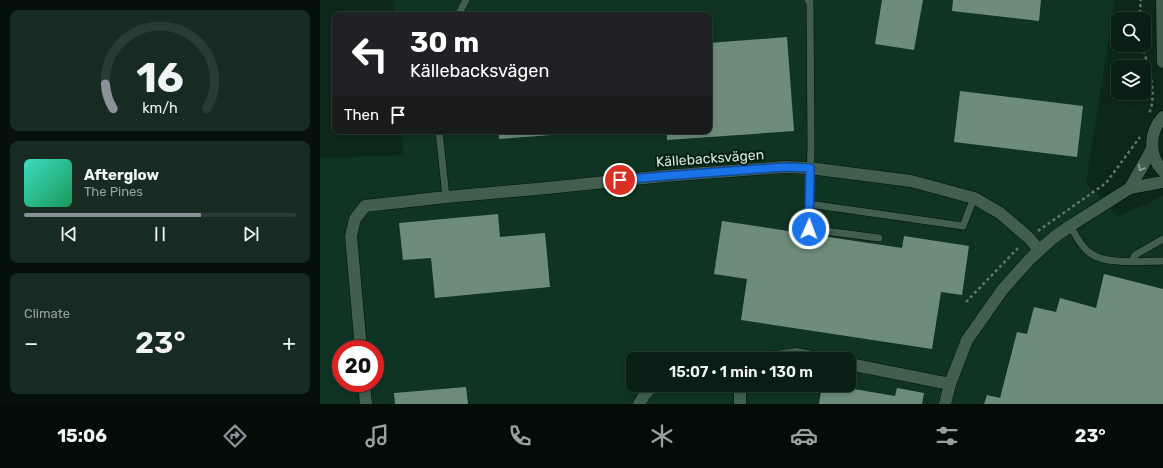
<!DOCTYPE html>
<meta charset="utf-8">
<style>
body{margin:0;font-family:Rubik,sans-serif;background:#172b22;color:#f1f3f6;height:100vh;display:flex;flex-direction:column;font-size:15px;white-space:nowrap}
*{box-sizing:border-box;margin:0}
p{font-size:13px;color:#99a2a0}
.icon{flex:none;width:22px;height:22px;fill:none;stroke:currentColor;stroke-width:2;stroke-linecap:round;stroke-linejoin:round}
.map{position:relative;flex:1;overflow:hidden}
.side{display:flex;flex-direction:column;gap:10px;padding:10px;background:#05100b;width:320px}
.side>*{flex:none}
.hud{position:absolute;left:12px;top:12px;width:380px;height:122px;border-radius:8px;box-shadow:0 2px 6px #0003,0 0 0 1px #293c34;background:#202124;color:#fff;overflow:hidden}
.controls{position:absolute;left:791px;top:12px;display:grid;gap:8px}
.controls a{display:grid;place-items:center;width:40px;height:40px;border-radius:8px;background:#091e14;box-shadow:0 2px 6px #0003,0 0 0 1px #293c34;font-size:20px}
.speed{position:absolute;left:12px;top:340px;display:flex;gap:8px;font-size:20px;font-weight:700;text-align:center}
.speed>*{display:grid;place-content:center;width:52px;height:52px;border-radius:50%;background:#091e14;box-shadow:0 2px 6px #0003,0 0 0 1px #293c34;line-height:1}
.speed .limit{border:6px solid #d22;background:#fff;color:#111}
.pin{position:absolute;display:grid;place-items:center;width:34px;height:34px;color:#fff;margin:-17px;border:2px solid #fff;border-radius:50%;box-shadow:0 1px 4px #0007}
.me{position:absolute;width:44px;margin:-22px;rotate:2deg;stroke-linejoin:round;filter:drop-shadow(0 0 3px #0008)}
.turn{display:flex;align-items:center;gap:14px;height:84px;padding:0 12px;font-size:18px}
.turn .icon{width:52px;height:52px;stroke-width:2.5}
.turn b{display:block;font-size:28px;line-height:34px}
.then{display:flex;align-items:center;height:38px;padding:0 12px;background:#0003;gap:8px;font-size:15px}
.big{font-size:30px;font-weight:600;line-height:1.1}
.side .tile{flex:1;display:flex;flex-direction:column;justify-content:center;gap:6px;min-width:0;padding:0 14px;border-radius:8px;background:#172b22}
.side .dial{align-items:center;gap:0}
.dial svg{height:104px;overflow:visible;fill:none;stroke:#293c34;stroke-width:7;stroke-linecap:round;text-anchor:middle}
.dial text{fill:#f1f3f6;stroke:none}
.song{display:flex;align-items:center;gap:12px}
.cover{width:48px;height:48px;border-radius:6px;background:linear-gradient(135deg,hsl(170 70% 55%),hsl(150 70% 35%))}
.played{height:4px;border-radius:2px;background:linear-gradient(90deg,#8c9099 65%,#293c34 65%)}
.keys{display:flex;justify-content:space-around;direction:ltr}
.heat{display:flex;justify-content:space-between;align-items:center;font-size:22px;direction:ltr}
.trip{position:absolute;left:306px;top:352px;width:230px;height:40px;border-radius:8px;background:#091e14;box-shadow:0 2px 6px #0003,0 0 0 1px #293c34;font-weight:600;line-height:40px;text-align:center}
.tab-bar{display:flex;height:64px;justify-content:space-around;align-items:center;background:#040c08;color:#99a2a0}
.tab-bar .icon{width:28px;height:28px}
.tab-bar .current{color:#8c9099}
.tab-bar b{font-size:18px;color:#f1f3f6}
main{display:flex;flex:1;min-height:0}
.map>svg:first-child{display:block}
.built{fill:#0f3423;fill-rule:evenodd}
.building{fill:#6d8c7a}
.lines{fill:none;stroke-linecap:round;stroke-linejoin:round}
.service-casing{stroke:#001105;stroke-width:8}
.minor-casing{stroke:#001105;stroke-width:13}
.tertiary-casing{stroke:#001105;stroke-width:13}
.path{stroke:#61786c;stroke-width:2.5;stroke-dasharray:3 3;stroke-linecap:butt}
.service{stroke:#425f4e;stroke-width:7}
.minor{stroke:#425f4e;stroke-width:12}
.tertiary{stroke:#425f4e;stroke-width:12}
.oneway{stroke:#93a99c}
.route-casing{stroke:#114b97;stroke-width:10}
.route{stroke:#1a73e8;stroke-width:7}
.labels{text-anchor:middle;stroke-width:4;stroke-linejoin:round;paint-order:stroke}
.street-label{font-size:14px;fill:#d6e6dc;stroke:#031f11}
</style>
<main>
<section class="side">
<div class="tile dial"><svg viewBox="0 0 100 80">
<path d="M14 69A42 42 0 1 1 86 69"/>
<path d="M14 69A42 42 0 0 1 8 50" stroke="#8c9099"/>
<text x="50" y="56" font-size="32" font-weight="700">16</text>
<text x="50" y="72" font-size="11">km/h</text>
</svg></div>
<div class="tile">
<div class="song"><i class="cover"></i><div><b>Afterglow</b><p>The Pines</p></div></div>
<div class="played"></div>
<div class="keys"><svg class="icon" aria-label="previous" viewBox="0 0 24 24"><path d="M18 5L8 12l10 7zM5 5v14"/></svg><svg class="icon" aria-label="pause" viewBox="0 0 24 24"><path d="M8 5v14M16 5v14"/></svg><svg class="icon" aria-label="next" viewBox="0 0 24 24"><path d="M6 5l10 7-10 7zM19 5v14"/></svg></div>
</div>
<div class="tile"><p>Climate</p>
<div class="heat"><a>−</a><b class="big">23°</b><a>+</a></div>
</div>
</section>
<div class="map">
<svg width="843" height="404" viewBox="0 0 843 404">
<rect width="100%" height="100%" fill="#0c281a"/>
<path class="built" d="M74 0H795L766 183 798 217 843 196V404H0V158L83 155 82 131H389V15H75ZM21 349H55V383H21ZM313 359H529V385H313Z"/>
<g class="building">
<path d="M562 0H603L594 50 555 44Z"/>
<path d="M633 0H721L719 21 632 11Z"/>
<path d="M467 37 474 131 347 140V131H389V43Z"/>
<path d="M640 91 763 106 757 157 634 142Z"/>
<path d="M179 131H272V132L179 139Z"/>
<path d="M178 214 180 237 225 233 230 287 115 298 111 258 83 260 79 223Z"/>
<path d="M402 221 582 248 584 236 649 246 642 295 621 292 612 349 421 320 427 279 394 274Z"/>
<path d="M784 274 843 289V404H664L667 395 680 398 697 332 707 334 714 307 736 312 740 298 776 308Z"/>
<path d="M502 385H510L575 396 577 388 604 393 602 404H499Z"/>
<path d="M146 387 148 404H75L74 393Z"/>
</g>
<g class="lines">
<defs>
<g id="service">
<path d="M488 0 490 2 491 148 489 204 643 226 654 198"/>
<path d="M138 15 146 0"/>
<path d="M119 131 126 197"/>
<path d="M489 204V229L559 238"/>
<path d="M750 226C756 235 761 247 770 253 785 265 823 261 843 261"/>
<path d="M812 261 815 255 843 239"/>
</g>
<g id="minor">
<path d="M842 0 843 62"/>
<path d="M41 349 31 236 35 219 45 206 126 197 227 188 344 176 464 167 489 168 591 181 654 198 680 213 709 238 719 250"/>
<path d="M444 359 476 354 503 359"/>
<path d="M529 364 630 384"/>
<path d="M44 383 46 404"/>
<path d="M420 385V404"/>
<path d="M319 404C323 396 328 389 336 385"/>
</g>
<g id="tertiary">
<path d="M843 117C829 132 828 155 843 171"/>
<path d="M810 188 832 149"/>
<path d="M625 404 630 384 647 340 683 289 710 259 733 238 750 226 810 188 843 182"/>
</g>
</defs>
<use href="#service" class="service-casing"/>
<use href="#minor" class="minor-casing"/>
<use href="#tertiary" class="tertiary-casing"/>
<g class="path">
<path d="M819 19 821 0"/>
<path d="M822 45C828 66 838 92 829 114"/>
<path d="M718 231 786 183 820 137"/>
<path d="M646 302 700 246"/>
</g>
<use href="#service" class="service"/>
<use href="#minor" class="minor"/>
<use href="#tertiary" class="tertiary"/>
</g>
<defs><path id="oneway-chevron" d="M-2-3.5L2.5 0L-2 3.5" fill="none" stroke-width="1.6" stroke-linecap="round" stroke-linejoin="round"/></defs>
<use class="oneway" href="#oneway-chevron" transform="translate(821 168) rotate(120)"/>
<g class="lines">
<defs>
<path id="route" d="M300 180 344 176 464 167 490 168 489 229"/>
</defs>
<use href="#route" class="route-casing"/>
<use href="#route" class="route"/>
</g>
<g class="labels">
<g class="street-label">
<text transform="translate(390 158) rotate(-4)" y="5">Källebacksvägen</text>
</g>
</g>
</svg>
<div class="controls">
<a><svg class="icon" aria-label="search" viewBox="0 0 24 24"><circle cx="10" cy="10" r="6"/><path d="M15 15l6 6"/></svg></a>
<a><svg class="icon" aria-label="layers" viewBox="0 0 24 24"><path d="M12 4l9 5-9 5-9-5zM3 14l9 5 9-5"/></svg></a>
</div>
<div class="speed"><div class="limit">20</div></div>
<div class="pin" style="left:300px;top:180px;background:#d93025"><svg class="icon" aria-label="arrive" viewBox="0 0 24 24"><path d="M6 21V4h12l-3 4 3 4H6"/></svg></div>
<svg class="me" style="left:489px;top:229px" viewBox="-20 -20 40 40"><circle r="17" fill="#1a73e8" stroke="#fff" stroke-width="3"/><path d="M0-11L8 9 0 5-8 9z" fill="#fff"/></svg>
<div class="trip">15:07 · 1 min · 130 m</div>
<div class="hud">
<div class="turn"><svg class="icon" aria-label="left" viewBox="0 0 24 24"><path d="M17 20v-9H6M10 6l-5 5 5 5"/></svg><div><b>30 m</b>Källebacksvägen</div></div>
<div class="then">Then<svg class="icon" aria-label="arrive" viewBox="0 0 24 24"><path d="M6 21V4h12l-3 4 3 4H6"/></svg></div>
</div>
</div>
</main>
<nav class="tab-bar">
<b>15:06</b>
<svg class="icon current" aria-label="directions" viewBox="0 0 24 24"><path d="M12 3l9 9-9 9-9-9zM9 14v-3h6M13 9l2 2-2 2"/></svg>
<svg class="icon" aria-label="music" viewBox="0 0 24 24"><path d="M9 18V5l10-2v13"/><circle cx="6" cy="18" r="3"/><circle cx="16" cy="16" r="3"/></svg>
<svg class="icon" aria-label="phone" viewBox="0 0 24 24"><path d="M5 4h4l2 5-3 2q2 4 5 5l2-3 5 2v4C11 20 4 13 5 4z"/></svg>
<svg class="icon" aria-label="climate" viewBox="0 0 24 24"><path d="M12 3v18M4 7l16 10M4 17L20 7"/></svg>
<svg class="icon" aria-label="car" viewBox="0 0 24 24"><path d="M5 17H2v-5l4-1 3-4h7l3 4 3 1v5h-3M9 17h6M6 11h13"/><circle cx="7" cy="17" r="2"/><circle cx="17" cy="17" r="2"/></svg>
<svg class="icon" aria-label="filters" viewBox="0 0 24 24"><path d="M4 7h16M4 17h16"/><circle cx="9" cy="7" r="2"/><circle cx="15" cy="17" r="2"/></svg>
<b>23°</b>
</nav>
